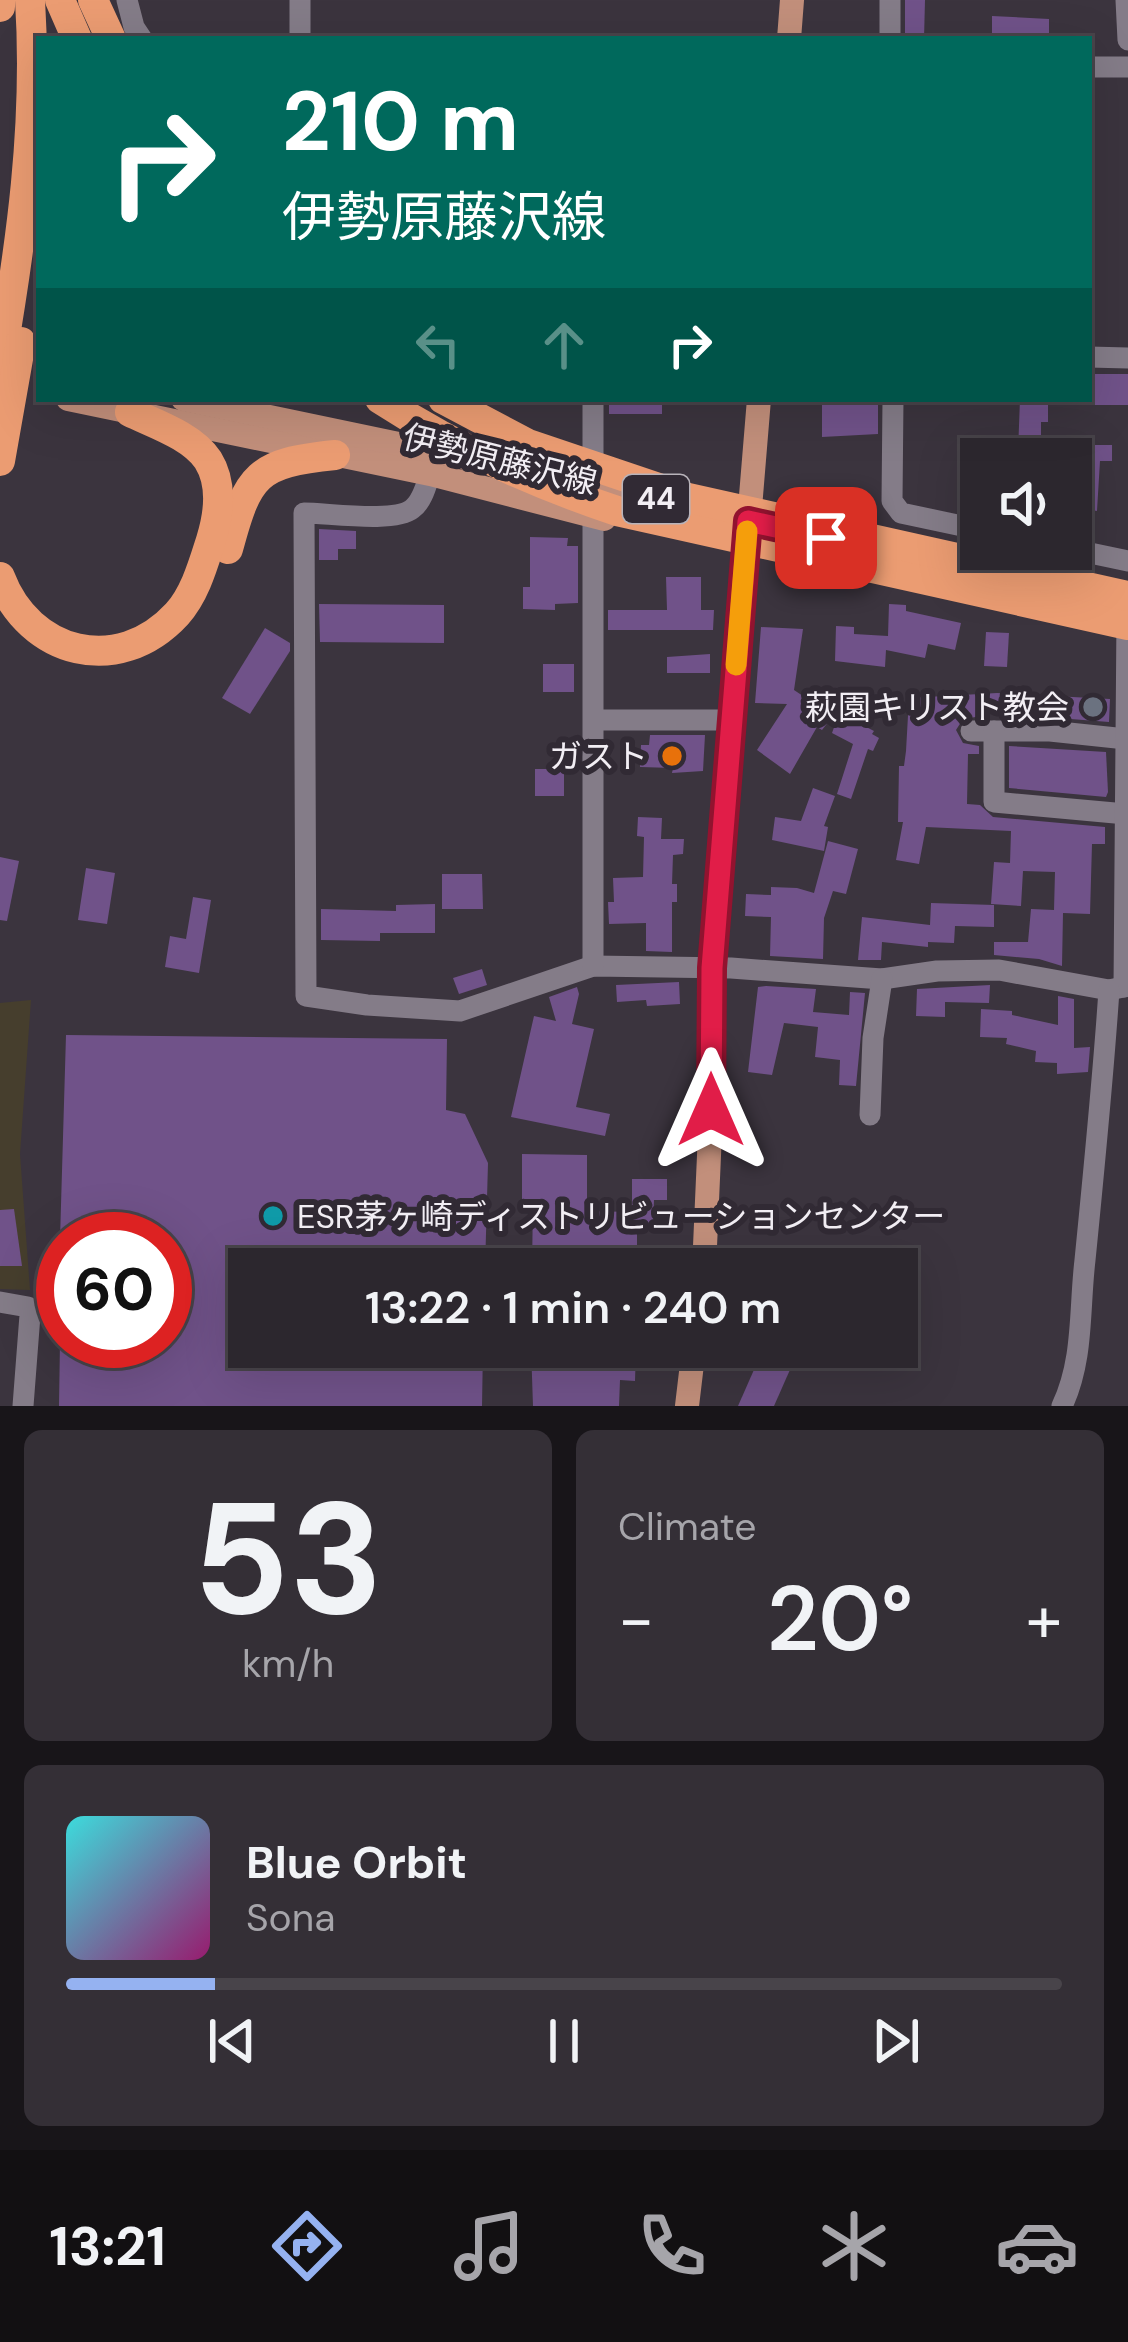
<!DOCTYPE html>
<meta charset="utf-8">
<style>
body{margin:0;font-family:"DM Sans","Noto Sans JP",sans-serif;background:#342f36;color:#f1f3f6;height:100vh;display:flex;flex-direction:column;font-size:45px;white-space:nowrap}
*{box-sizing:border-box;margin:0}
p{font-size:39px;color:#a6a5aa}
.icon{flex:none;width:66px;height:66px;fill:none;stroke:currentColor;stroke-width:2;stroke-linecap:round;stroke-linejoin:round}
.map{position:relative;height:1406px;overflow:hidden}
.drawer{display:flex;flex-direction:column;gap:24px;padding:24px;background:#181519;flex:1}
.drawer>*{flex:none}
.top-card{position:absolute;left:36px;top:36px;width:1056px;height:366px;border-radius:0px;box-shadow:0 12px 48px #0002,0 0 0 3px #48444a;background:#00695c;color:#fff;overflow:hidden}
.controls{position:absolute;left:960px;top:438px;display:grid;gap:24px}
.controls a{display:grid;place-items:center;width:132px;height:132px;border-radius:0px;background:#2c272e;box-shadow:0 12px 48px #0002,0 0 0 3px #48444a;font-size:60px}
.speed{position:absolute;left:36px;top:1212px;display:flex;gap:24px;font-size:60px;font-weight:700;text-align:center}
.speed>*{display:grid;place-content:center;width:156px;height:156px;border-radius:50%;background:#2c272e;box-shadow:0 12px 48px #0002,0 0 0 3px #48444a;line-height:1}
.speed .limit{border:18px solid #d22;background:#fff;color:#111}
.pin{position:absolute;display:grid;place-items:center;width:102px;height:102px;color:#fff;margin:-51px;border-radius:24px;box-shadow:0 6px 18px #0006}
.me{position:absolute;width:132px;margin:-66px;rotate:0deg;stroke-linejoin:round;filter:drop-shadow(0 0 9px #0008)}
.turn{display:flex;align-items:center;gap:42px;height:252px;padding:0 48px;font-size:54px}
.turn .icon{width:156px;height:156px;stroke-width:2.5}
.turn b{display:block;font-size:84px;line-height:102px}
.lanes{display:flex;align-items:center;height:114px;padding:0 48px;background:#0003;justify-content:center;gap:60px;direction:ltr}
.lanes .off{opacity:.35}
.big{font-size:90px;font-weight:600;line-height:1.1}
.drawer .widget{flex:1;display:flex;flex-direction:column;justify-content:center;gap:18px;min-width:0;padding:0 42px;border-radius:18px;background:#342f36}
.drawer .dial{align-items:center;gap:0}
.dial b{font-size:156px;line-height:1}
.song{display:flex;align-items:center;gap:36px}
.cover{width:144px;height:144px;border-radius:18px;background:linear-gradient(135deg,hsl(180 70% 55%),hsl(320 70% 35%))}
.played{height:12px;border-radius:6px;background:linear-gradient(90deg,#95b2f1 15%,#48444a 15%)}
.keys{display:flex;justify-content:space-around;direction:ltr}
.heat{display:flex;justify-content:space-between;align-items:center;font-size:66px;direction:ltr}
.drawer .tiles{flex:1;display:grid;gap:24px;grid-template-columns:1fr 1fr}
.widget:last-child{grid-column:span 2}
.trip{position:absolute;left:228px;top:1248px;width:690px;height:120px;border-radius:0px;background:#2c272e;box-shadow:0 12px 48px #0002,0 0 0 3px #48444a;font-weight:600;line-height:120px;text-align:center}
.tab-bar{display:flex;height:192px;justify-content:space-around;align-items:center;background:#121012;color:#a6a5aa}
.tab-bar .icon{width:84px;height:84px}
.tab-bar .active{color:#95b2f1}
.tab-bar b{font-size:54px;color:#f1f3f6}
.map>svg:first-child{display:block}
.industrial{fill:#463e2d}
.building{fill:#705289}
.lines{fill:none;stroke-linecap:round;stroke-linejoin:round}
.minor{stroke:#847c88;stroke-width:21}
.major{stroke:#c28f7b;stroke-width:24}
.highway{stroke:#eb9c72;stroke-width:30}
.route-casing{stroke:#92132f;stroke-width:30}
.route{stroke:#e11d48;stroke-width:21}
.slow{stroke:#f59e0b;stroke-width:21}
.worship-dot{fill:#6b7280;stroke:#312a34;stroke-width:4.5}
.food-dot{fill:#e8710a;stroke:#312a34;stroke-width:4.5}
.culture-dot{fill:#0f9aa8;stroke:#312a34;stroke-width:4.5}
.labels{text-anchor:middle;stroke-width:12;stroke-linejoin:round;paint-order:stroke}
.shield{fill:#312a34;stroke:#b8b3ba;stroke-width:3}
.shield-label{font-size:30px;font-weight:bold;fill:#f2eef4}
.street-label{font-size:33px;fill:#f2eef4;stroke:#312a34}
.poi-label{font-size:33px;fill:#f2eef4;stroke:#312a34;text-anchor:end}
</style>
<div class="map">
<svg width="1128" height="1406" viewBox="0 0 1128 1406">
<rect width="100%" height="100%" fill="#3b343e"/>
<path class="industrial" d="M31 1000 20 1154 30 1290 0 1289V1003Z"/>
<g class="building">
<path d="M905 0H925L924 39H905Z"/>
<path d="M992 16 1049 19V35H992Z"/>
<rect x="1089" y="374" width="39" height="31"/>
<rect x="609" y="399" width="53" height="15"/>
<path d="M822 399H878V434L822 437Z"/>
<path d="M1020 399H1048V422H1041V452H1018Z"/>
<path d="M1083 445H1112V461H1100L1097 511 1071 507V473L1082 472Z"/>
<path d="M319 529 356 531V549H338V560H319Z"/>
<path d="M530 537 568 538 567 546H578V603L555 604V610L523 609V587H530Z"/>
<path d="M666 577H701V610H714L713 630H608V610H667Z"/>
<path d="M319 604 444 605V643L320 642Z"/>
<path d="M889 604 906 605V611L961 623 955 650 928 644 925 658 886 650 885 667 835 661 836 626 854 627V634L888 636Z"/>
<path d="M761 627 803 629 794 690 833 716 822 730 817 727 790 774 757 750 787 704 755 703Z"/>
<path d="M265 628 290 643V651L250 714 222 698Z"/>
<path d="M986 632 1009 633 1007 667 984 666Z"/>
<path d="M710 654V673H667V657Z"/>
<rect x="543" y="664" width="31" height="28"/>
<path d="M997 693 1110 699 1109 722 982 712V716L963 719 956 730 963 743 979 746V754H968L967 804 980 805 993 817 1105 827V844H1092L1090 914 1063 913 1062 966 1039 959 994 955V942H1028L1031 909 1054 910 1055 872 1023 871 1021 906 991 904 994 862 1010 863 1011 831 926 827 919 864 896 860 903 822H898L899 766H904L906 751 909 698Z"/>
<path d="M843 715 874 731 872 734 879 738 873 751 868 749 851 799 837 794 853 744 832 733 837 719 840 721Z"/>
<path d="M650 735H705L703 771 672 773 673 768 640 767 641 745H649Z"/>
<path d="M1009 746 1106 752 1108 792 1106 797 1009 788Z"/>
<rect x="535" y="769" width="29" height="27"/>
<path d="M813 788 835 796 824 826 828 827 824 851 772 840 775 817 801 821Z"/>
<path d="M638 817 662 818 661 839H684L683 854 673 855 672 884H677V902H672V952L646 951V923L609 924 608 902H614L613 878 643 877 644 837 637 836Z"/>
<path d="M828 841 858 849 846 894 833 891 824 918 823 959 770 956 771 917 745 916 746 894 771 895V887L797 888 814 893Z"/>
<path d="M0 857 19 861 7 921 0 920Z"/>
<path d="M86 868 115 873 107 924 78 920Z"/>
<path d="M442 874H482L483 909H442Z"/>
<path d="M193 897 211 900 199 973 165 967 170 936 186 939Z"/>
<path d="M931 903 994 905V927L955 926 954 943 928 942V947L882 942 881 960H858L862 917 930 925Z"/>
<path d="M435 904V933H380V941L321 940V909L396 911V905Z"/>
<path d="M482 969 487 985 459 994 453 978Z"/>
<path d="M679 982 680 1004 647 1006 646 1000 617 1002 616 985Z"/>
<path d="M990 985 989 1003 945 1002V1017L916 1016 917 989Z"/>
<path d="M766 986 816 989 813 1012 849 1015 850 992 865 993 856 1086 839 1085 840 1060 815 1057 818 1027 784 1023 772 1075 748 1072 758 987Z"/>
<path d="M577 987 579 994 572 1024 594 1029 576 1107 610 1114 605 1136 511 1117 534 1016 556 1021 549 997Z"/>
<path d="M1058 996 1074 999V1048L1090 1047 1088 1072 1057 1074V1063L1035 1062 1036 1051 1006 1044 1007 1038 980 1037 981 1009 1012 1011V1015L1058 1025Z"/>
<path d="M66 1035 447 1039 446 1110 465 1114 488 1163 485 1269H249V1347H483L482 1406H59L60 1341H165V1239H60Z"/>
<path d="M522 1154 587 1155V1211L632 1212V1179H667V1200H654L653 1225H637V1269H532L533 1199H522Z"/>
<path d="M14 1209 22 1266H0V1210Z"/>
<path d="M531 1347H636L635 1381 620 1380 619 1406H533Z"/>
<path d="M764 1347H800L774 1406H738Z"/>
</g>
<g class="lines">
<g class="minor">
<path d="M127 0 134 27 142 39"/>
<path d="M300 0V39"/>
<path d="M1126 0 1128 40"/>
<path d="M890 39V0"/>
<path d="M1089 67H1128"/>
<path d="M1089 357 1128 358"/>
<path d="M893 399 892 501 901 513 981 530"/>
<path d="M430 474C426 486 422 502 412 509 395 523 328 513 304 513L306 996 367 1005 460 1011 593 966 731 968 882 979 937 971 999 970 1109 990 1128 986"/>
<path d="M1071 549 1128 561"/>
<path d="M594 720H731"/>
<path d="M971 731H1050L1126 739"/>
<path d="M994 731V802L1126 814"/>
<path d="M593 966V399"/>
<path d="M1124 987 1127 615"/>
<path d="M870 1115 873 1038 882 979"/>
<path d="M0 1302 28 1307 30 1315 23 1406"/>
<path d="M1062 1406C1084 1359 1079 1310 1085 1260 1094 1170 1103 1080 1109 990"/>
</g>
<g class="major">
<path d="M789 39 792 0"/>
<path d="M68 399 430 474 604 519"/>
<path d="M183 399 475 460"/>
<path d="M544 474 639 494"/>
<path d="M704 1269 711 1110 712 968 759 399"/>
<path d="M687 1406 694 1347"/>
</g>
<g class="highway">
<path d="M60 0 77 39"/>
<path d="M93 0 111 39"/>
<path d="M0 7V0"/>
<path d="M0 366C21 244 38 125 30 0"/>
<path d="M380 399C455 448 533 483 617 511L1128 625"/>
<path d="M443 399 528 444 688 498 1128 596"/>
<path d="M0 461 21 342"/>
<path d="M228 549C248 474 257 463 335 455"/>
<path d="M0 577C29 654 118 678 177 614 195 594 203 565 211 540 219 514 223 484 208 460 192 436 155 424 130 412"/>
</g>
</g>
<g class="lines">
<defs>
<path id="route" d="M711 1110 712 968 748 521 826 538"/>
</defs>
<use href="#route" class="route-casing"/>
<use href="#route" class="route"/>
<path class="slow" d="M736 665 747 531"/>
</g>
<circle class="worship-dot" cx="1093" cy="707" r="12"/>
<circle class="food-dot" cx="672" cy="756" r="12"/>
<circle class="culture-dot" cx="273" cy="1216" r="12"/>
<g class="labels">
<rect class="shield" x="623" y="475" width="66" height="48" rx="9"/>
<g class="shield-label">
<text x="656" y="509">44</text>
</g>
<g class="street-label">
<text transform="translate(500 459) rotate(14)" y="12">伊勢原藤沢線</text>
</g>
<g class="poi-label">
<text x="1069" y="719">萩園キリスト教会</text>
<text x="648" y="768">ガスト</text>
<text x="297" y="1228" text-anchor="start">ESR茅ヶ崎ディストリビューションセンター</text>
</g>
</g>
</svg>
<div class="controls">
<a><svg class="icon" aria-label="sound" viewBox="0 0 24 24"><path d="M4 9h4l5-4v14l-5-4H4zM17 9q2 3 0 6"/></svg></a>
</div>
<div class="speed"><div class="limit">60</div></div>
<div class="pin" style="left:826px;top:538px;background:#d93025"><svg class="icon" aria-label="arrive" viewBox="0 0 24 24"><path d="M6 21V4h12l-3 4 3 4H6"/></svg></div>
<svg class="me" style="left:711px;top:1110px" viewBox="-20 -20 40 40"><path d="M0-17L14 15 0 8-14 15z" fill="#e11d48" stroke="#fff" stroke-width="4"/></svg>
<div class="trip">13:22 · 1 min · 240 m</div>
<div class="top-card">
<div class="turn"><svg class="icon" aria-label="right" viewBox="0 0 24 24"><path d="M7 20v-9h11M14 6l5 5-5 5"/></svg><div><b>210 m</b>伊勢原藤沢線</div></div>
<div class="lanes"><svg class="icon off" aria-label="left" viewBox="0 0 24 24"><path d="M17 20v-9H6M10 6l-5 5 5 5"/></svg><svg class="icon off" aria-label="ahead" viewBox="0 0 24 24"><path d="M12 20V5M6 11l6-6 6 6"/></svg><svg class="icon" aria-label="right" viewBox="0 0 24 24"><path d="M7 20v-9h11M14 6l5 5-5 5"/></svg></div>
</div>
</div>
<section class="drawer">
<div class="tiles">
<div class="widget dial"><b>53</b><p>km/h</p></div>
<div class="widget"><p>Climate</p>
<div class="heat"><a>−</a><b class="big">20°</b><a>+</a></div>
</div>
<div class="widget">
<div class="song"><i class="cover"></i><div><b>Blue Orbit</b><p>Sona</p></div></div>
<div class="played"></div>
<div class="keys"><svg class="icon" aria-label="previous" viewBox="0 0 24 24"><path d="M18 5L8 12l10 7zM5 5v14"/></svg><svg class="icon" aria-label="pause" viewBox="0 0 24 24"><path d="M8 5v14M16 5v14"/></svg><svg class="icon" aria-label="next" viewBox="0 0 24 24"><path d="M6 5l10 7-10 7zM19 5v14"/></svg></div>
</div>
</div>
</section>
<nav class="tab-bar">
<b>13:21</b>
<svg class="icon active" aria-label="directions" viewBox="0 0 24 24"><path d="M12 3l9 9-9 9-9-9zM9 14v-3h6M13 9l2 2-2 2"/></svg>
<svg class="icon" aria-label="music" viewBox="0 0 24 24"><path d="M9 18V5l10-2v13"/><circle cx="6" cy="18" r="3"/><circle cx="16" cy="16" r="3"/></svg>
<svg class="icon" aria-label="phone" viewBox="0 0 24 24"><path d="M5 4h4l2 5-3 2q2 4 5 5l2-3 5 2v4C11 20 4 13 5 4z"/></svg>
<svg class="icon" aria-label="climate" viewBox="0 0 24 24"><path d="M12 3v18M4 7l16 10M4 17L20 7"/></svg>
<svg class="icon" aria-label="car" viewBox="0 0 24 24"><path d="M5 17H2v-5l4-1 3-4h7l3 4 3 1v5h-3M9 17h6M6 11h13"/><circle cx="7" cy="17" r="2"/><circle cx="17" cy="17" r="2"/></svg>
</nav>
